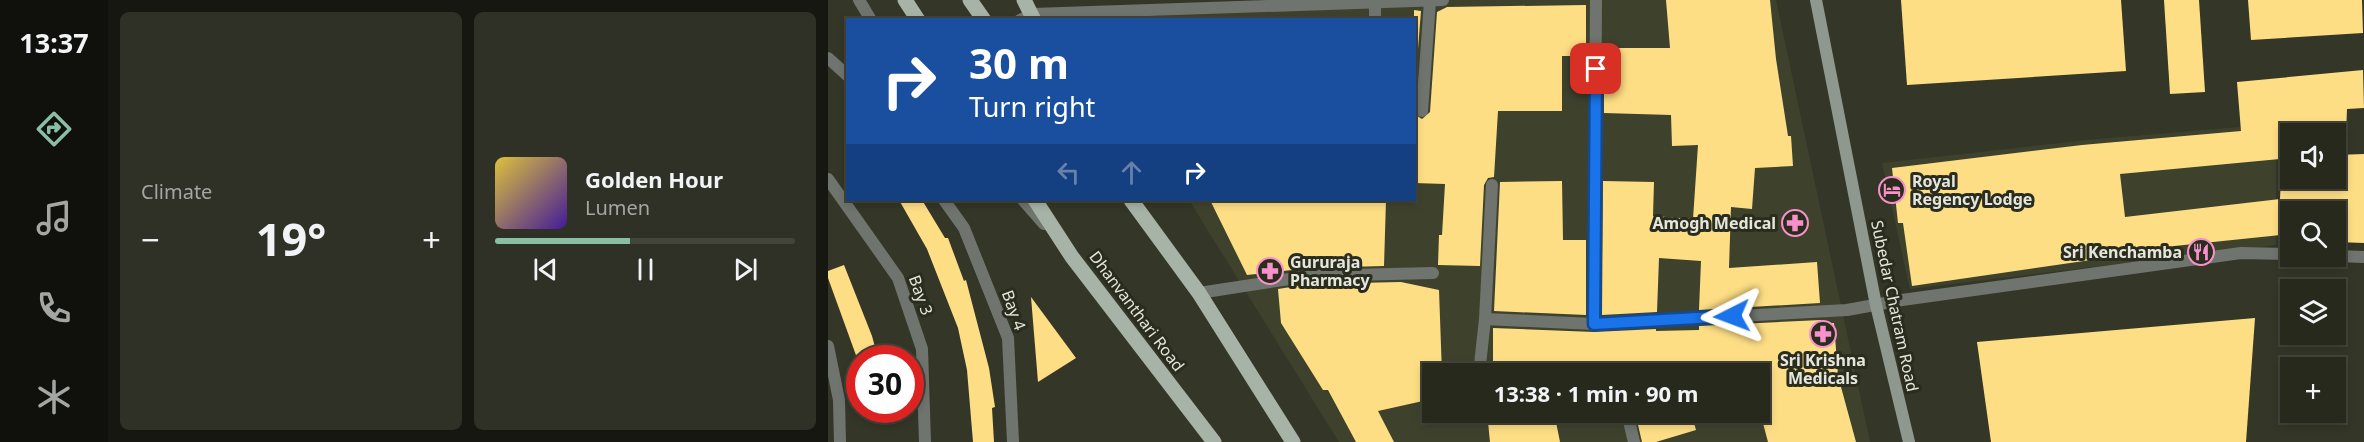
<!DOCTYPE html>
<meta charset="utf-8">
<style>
body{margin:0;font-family:"Noto Sans",sans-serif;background:#2f3126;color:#f1f3f6;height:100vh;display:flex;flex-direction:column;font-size:22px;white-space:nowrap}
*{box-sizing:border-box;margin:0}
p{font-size:20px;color:#a4a6a4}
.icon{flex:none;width:33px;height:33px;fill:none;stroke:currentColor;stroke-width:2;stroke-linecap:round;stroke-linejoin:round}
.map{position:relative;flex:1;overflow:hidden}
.details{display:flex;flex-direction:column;gap:12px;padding:12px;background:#151710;width:720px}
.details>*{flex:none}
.guide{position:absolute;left:18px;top:18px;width:570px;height:183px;border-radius:0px;box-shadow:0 3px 9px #0003,0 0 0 2px #43453b;background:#1a4fa0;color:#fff;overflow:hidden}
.buttons{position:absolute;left:1452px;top:123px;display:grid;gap:12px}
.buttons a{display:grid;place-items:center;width:66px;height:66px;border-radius:0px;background:#27291d;box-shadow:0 3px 9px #0003,0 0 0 2px #43453b;font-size:30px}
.speed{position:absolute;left:18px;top:345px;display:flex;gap:12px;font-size:30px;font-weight:700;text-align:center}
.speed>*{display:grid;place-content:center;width:78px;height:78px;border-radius:50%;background:#27291d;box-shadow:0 3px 9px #0003,0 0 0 2px #43453b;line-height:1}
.speed .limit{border:9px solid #d22;background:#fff;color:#111}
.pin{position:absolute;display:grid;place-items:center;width:51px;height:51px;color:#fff;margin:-26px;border-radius:12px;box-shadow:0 3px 9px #0006}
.me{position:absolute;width:66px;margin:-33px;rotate:267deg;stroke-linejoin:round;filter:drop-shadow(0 0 4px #0008)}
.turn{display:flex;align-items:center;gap:21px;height:126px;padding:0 24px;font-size:27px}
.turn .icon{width:78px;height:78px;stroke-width:2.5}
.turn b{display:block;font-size:42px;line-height:51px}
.lanes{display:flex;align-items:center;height:57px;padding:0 24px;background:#0003;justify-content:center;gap:30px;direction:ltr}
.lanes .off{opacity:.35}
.big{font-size:45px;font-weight:700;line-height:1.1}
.details .tile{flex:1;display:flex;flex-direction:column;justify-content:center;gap:9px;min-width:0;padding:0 21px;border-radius:9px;background:#2f3126}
.song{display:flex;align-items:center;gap:18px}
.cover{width:72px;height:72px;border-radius:9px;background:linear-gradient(135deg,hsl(50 70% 55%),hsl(260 70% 35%))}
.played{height:6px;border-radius:3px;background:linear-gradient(90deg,#8abfa5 45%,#43453b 45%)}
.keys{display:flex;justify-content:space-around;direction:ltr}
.heat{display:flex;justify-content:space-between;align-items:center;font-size:33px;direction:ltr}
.details .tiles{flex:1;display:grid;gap:12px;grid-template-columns:repeat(2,1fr)}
.trip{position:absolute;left:594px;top:363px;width:348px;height:60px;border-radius:0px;background:#27291d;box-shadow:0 3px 9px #0003,0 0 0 2px #43453b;font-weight:700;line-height:60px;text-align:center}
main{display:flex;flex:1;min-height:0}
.menu{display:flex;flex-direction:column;width:108px;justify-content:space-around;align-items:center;background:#10100c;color:#a4a6a4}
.menu .icon{width:42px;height:42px}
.menu .selected{color:#8abfa5}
.menu b{font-size:27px;color:#f1f3f6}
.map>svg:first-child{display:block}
.built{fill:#3e422d;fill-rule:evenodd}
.building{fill:#fede85}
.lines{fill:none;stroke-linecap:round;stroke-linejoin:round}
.lane{stroke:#6f746e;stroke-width:12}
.street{stroke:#6f746e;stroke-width:12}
.secondary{stroke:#8f988e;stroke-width:12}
.primary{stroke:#a7b3a6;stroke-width:15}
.route-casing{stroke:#114b97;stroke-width:15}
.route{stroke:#1a73e8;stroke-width:10}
.labels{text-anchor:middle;stroke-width:6;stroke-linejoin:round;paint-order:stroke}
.poi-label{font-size:16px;font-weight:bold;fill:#e5e7dd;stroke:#2a2d1e;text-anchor:start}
.street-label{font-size:16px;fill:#e5e7dd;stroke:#2a2d1e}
</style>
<main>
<nav class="menu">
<b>13:37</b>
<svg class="icon selected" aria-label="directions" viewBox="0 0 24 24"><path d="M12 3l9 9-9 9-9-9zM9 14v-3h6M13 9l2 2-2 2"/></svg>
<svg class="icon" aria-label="music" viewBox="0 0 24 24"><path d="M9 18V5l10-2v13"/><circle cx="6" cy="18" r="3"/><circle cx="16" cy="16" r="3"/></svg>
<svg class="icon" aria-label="phone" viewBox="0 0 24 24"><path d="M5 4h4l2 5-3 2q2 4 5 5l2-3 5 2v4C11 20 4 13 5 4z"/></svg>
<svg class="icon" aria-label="climate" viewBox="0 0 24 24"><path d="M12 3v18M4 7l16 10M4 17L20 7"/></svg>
</nav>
<section class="details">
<div class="tiles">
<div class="tile"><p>Climate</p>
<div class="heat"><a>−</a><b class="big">19°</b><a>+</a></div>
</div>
<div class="tile">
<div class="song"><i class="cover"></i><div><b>Golden Hour</b><p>Lumen</p></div></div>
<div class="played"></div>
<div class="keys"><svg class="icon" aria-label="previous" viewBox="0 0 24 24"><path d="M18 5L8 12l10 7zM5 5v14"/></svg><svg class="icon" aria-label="pause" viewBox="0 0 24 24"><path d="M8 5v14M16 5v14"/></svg><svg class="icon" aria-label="next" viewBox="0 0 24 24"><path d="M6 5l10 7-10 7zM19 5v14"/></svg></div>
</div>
</div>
</section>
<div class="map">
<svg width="1536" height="442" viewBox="0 0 1536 442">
<rect width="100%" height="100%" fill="#343727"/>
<g class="built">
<path d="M546 0H948L1042 442H511L361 200H586V20H280ZM604 374H932V412H604Z"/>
<path d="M1448 124V245L1082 289 1054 163 1259 140Z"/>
</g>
<g class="building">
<path d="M838 0H942L948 59 960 136H963L965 166 927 168 924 209 903 207 901 268 989 262 992 303 871 310 873 261 831 258 829 312 774 315 775 181 826 182 825 216 865 219 870 145 844 146 843 115 776 113V48H842Z"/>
<path d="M1073 0H1293L1298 71 1079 85Z"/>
<path d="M1336 0H1371L1377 92 1342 94Z"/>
<path d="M1420 0H1534L1535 33 1423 40Z"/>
<path d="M758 5V56H734V111H670L666 177 660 178 656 185 652 266 610 265 611 235H614L617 184 586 183V114L594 119 602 112 609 12 619 7Z"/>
<path d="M586 10 593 11 586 100Z"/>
<path d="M1535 70 1536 108 1519 109 1518 134H1462V158L1292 174 1297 217 1452 199 1453 178H1508V155L1536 154V243L1508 242V212H1462V234L1269 254 1270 259 1084 286 1075 223H1070L1064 168 1254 145 1413 131 1409 82Z"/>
<path d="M734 181 735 240H758V315L666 311 672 182Z"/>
<path d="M71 200H94L117 238H120L136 281 138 280 161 368 167 407 164 408 166 442H145L139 370 130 328 99 249Z"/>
<path d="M382 200H558L556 266 481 268 419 275Z"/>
<path d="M16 265 44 336 50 358H29L0 278V271Z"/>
<path d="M573 282 611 290 614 374H604V399L550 411 566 442H528L500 390H495L453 323 450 289 482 284Z"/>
<path d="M203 297 248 358 210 382Z"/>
<path d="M1427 318 1418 442H1163L1149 342Z"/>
<path d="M993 320V324L1006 323 1010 376 1028 442H940L932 412V374H665V328L766 332 828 329V331L871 330V326Z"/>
<path d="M659 412H726L732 442H662Z"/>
<path d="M807 412H863L868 430 828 442H814Z"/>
</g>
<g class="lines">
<g class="lane">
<path d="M31 0 43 20"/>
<path d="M0 58 20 76"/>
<path d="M0 179 70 278 94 349 97 442"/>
<path d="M116 200 136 228 180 338 185 442"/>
<path d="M195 200 216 224"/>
<path d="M0 346 11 400 12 442"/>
</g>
<g class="street">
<path d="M192 20 205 14 615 0"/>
<path d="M547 20V3"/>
<path d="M594 111 602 1"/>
<path d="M1508 256 1536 257"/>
<path d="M371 293 481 276 605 273"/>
<path d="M657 319 766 324 1019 310 1074 300 1413 253 1462 254"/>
<path d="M766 324 768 0"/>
<path d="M651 374 657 319 664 185"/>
<path d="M800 417 806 442"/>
</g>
<path class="secondary" d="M988 0 1048 305 1081 442"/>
<g class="primary">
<path d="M77 0 90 20"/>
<path d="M142 0 156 20"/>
<path d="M196 0 206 20"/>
<path d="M207 200 244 257 386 442"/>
<path d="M303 200 371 293 465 442"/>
</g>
</g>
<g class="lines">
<defs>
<path id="route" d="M768 69 766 324 904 316"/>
</defs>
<use href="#route" class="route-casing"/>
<use href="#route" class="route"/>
</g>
<defs>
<symbol id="hotel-ring" viewBox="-11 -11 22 22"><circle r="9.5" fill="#2a2d1e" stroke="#f890cc" stroke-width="1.5"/><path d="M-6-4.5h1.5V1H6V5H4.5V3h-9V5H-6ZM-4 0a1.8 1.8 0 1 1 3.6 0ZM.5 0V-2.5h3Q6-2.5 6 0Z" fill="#f890cc"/></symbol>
<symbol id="pharmacy-ring" viewBox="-11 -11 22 22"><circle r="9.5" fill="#2a2d1e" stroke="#f890cc" stroke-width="1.5"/><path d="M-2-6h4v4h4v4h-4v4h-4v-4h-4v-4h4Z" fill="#f890cc"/></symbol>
<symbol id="restaurant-ring" viewBox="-11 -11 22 22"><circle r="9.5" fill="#2a2d1e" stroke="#f890cc" stroke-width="1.5"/><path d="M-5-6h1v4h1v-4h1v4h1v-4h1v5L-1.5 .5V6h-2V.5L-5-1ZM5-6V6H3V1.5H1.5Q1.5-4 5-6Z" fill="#f890cc"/></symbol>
</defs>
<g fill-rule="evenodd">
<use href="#hotel-ring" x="1049" y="175" width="30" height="30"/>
<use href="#pharmacy-ring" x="952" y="208" width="30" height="30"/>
<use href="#restaurant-ring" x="1358" y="237" width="30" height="30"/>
<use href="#pharmacy-ring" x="427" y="256" width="30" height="30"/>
<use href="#pharmacy-ring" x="980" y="319" width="30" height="30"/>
</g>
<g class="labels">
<g class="poi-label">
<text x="1084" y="187">Royal<tspan x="1084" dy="18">Regency Lodge</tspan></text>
<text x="948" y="229" text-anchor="end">Amogh Medical</text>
<text x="1354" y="258" text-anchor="end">Sri Kenchamba</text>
<text x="462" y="268">Gururaja<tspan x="462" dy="18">Pharmacy</tspan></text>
<text x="995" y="366" text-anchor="middle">Sri Krishna<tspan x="995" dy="18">Medicals</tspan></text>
</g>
<g class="street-label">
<text transform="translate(93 295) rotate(70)" y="6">Bay 3</text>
<text transform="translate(1067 306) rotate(78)" y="6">Subedar Chatram Road</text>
<text transform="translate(186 310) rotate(70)" y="6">Bay 4</text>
<text transform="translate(309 311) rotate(53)" y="6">Dhanvanthari Road</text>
</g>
</g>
</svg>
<div class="buttons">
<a><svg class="icon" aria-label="sound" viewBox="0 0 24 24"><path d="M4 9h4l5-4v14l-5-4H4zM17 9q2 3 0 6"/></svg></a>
<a><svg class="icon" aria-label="search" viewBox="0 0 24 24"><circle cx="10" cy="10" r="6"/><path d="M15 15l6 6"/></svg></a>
<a><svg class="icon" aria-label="layers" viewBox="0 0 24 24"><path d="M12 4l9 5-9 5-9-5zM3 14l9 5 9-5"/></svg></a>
<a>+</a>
</div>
<div class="speed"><div class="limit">30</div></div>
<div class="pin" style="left:768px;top:69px;background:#d93025"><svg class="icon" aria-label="arrive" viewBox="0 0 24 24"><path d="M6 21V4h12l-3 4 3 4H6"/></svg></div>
<svg class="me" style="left:904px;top:316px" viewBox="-20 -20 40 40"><path d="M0-17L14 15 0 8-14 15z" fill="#1a73e8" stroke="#fff" stroke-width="4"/></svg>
<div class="trip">13:38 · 1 min · 90 m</div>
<div class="guide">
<div class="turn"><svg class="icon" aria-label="right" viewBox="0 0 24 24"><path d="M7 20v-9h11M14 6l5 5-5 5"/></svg><div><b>30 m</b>Turn right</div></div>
<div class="lanes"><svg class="icon off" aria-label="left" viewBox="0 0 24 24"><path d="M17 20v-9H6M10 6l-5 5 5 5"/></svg><svg class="icon off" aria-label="ahead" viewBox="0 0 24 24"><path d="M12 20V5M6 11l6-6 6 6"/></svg><svg class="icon" aria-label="right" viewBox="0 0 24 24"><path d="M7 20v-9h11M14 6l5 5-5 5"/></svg></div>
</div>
</div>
</main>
